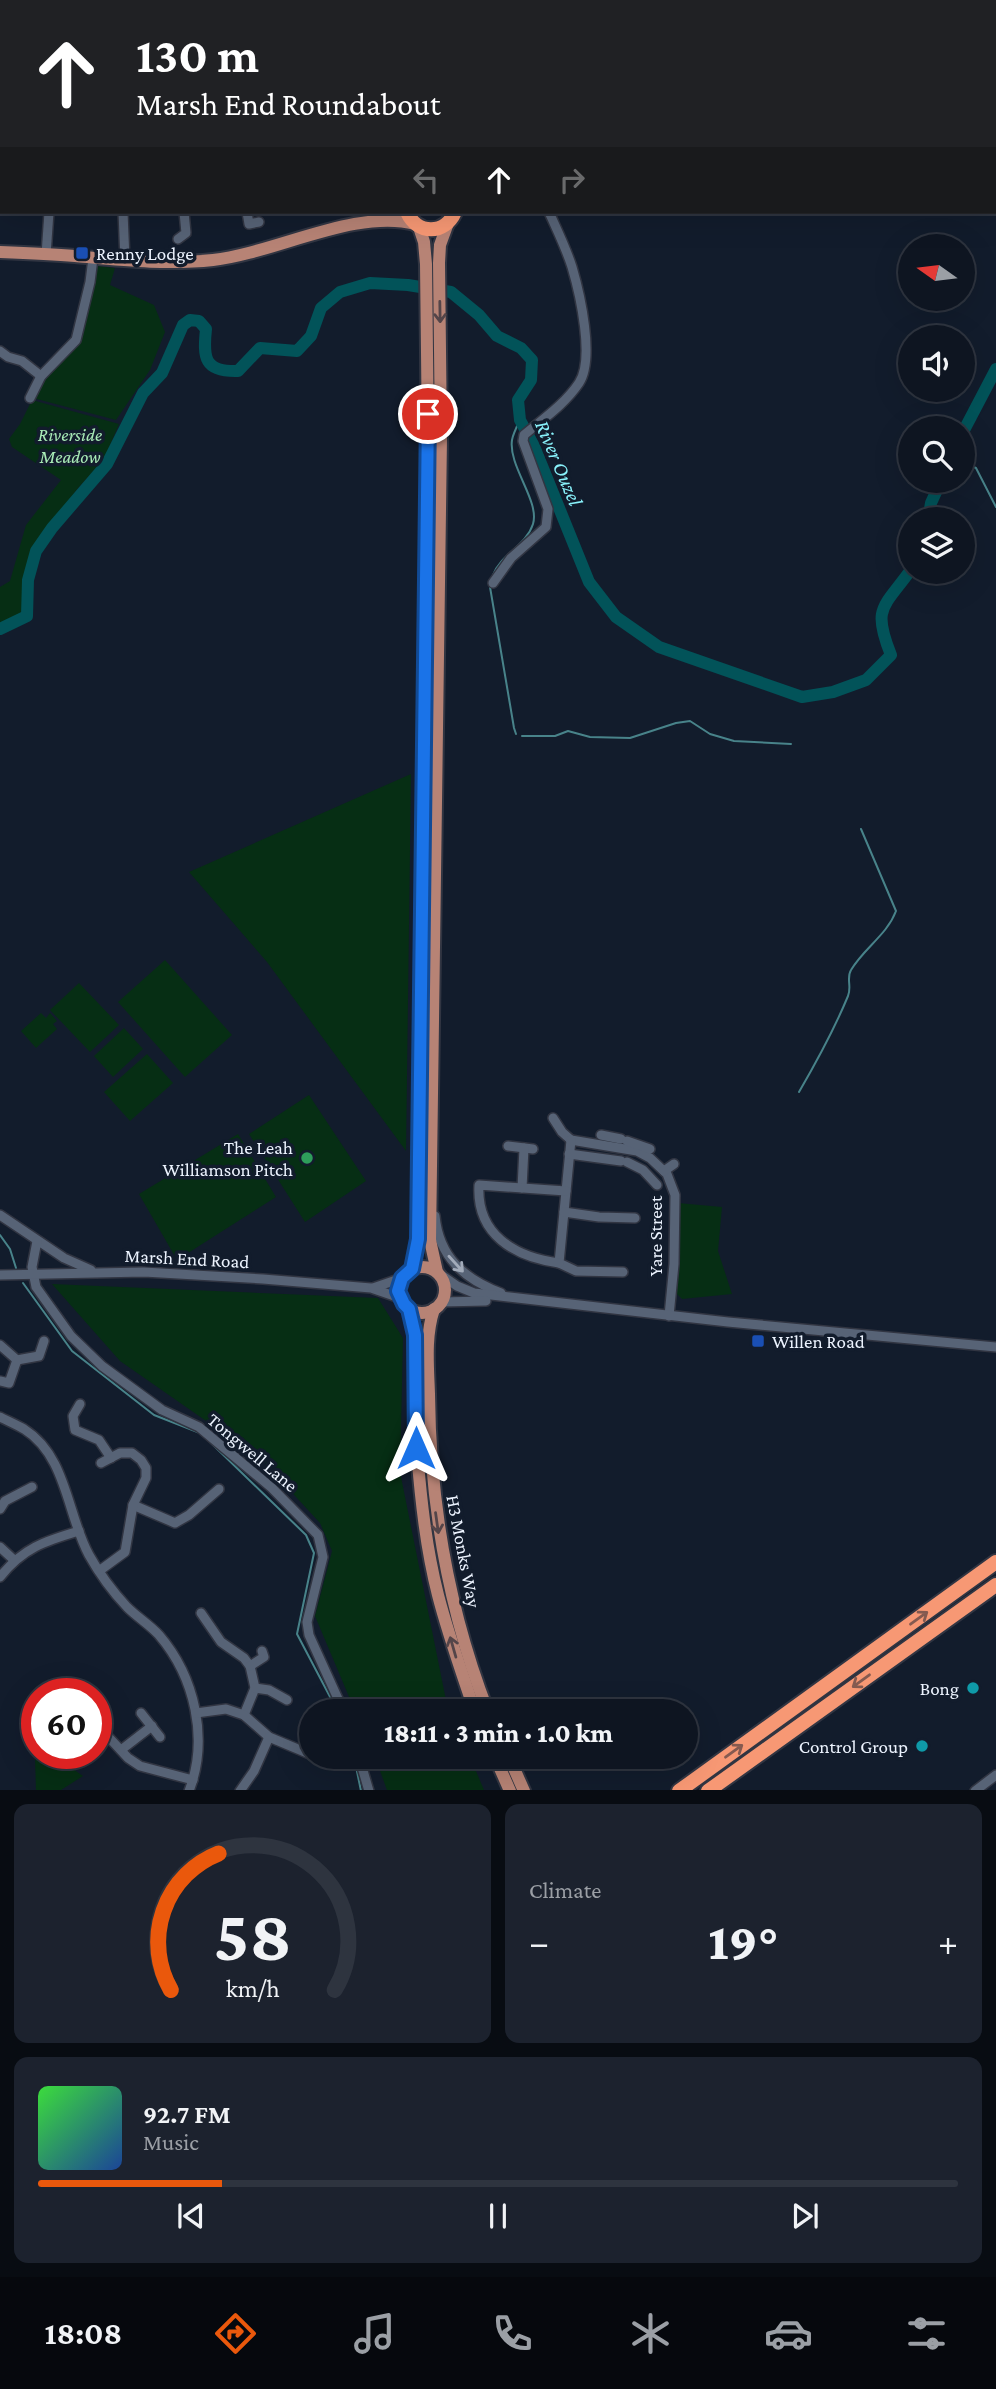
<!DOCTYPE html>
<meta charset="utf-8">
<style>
body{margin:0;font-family:"Crimson Pro",serif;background:#1c222e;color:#f1f3f6;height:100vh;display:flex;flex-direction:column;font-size:26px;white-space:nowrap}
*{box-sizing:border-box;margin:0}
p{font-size:23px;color:#9b9fa5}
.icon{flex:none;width:38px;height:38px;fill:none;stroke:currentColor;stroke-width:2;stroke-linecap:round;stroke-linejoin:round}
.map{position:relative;height:1790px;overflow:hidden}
.panel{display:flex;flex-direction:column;gap:14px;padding:14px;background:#080c12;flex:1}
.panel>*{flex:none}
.hud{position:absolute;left:0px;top:0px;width:998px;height:214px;box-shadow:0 7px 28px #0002,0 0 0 2px #2e343f;background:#202124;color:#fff;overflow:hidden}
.needle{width:46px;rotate:284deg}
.controls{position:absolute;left:898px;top:234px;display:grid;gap:14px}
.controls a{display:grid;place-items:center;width:77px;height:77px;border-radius:50%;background:#0e1521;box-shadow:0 7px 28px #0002,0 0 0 2px #2e343f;font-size:35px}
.speed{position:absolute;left:21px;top:1678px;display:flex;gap:14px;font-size:35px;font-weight:700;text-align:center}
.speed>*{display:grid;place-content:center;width:91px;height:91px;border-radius:50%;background:#0e1521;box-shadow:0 7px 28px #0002,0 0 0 2px #2e343f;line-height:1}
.speed .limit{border:10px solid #d22;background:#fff;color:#111}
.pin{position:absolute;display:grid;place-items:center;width:60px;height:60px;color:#fff;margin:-30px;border:4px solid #fff;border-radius:50%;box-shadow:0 2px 7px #0007}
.me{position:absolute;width:77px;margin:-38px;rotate:0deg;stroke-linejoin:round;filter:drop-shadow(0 0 5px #0008)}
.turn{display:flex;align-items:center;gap:24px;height:147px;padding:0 21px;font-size:32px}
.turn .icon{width:91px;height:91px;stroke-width:2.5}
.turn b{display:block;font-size:49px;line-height:60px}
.lanes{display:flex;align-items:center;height:66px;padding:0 21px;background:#0003;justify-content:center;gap:35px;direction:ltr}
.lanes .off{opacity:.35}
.big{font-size:52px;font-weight:800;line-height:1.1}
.panel .card{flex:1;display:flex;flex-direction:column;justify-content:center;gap:10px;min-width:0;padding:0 24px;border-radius:14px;background:#1c222e}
.panel .dial{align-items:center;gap:0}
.dial svg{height:182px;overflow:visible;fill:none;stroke:#2e343f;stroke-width:7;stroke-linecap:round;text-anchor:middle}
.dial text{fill:#f1f3f6;stroke:none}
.song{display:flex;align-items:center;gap:21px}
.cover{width:84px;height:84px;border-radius:10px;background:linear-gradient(135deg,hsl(120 70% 55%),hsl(220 70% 35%))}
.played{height:7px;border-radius:4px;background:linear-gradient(90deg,#ea580c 20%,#2e343f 20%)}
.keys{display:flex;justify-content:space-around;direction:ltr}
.heat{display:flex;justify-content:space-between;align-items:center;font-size:38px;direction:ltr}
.panel .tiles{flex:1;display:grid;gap:14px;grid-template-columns:1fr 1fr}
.card:last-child{grid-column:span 2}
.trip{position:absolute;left:299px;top:1699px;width:399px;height:70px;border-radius:35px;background:#0e1521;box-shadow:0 7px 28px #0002,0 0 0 2px #2e343f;font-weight:800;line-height:70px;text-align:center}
.menu{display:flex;height:112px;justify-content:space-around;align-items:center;background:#06080d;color:#9b9fa5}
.menu .icon{width:49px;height:49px}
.menu .on{color:#ea580c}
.menu b{font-size:32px;color:#f1f3f6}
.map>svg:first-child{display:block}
.green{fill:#062e14}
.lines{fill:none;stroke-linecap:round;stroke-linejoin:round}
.stream{stroke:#48838a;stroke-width:2}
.river{stroke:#025359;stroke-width:12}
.minor-casing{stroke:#313542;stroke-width:12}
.major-casing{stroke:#313542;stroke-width:16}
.highway-casing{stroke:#313542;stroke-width:18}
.minor{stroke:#576376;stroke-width:9}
.major{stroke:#b78375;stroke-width:12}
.highway{stroke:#f79874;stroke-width:14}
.oneway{stroke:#544549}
.oneway2{stroke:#a2abba}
.oneway3{stroke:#845a50}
.route-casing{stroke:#114b97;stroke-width:18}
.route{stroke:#1a73e8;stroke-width:12}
.transit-dot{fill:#1a4fb4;stroke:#121c2c;stroke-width:2.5}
.leisure-dot{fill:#2e9e5b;stroke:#121c2c;stroke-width:2.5}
.culture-dot{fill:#0f9aa8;stroke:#121c2c;stroke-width:2.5}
.labels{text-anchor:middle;stroke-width:7;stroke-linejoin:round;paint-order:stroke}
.poi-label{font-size:19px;fill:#ecf3fe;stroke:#121c2c;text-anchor:end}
.park-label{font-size:19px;font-style:italic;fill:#a9ebb7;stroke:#121c2c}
.street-label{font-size:19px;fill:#ecf3fe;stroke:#121c2c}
.water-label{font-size:21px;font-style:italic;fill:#89f2fb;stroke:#121c2c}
</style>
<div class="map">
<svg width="996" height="1791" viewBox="0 0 996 1791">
<rect width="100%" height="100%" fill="#121c2c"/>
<g class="green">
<path d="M98 266 115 268 110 285 154 305 165 332 150 370 116 420 33 398 44 379 81 341Z"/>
<path d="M32 400 119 424 104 459 78 488 34 546 25 578 23 608 19 616 0 623V587L10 581 26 525 61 480 12 447 9 439 20 424Z"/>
<path d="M411 774 406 1151 267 962 189 872Z"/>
<path d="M165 960 232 1035 185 1077 118 1002Z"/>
<path d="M79 983 119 1025 90 1052 50 1010Z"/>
<path d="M41 1013 46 1018 50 1013 57 1021 53 1024 57 1029 36 1048 21 1031Z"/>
<path d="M124 1028 143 1049 113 1077 94 1056Z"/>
<path d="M147 1054 173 1083 130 1121 104 1092Z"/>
<path d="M309 1095 366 1181 305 1222 249 1134Z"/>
<path d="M238 1134 276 1197 177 1260 139 1194Z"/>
<path d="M678 1203 722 1207 718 1251 732 1294 682 1299 674 1291Z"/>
<path d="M52 1284 378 1298 403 1338 400 1472 446 1700 451 1711H355L315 1616 332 1551 320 1523 262 1460 120 1361Z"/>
<path d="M375 1757H470L484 1790H387Z"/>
<path d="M35 1758 60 1760 83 1776 61 1790H36Z"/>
</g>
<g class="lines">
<g class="stream">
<path d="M962 462 976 468 996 507"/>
<path d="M493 575C501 554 526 546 533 524 540 501 508 466 512 440 513 434 517 426 520 420"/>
<path d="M490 587 514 728 516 734"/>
<path d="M522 736H555L568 731 590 737 630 738 676 723 690 721 710 734 734 741 791 744"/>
<path d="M799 1092C817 1061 834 1030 848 996 852 987 846 978 851 970 864 948 887 935 896 911L861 829"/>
<path d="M0 1235 10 1249 16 1268"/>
<path d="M23 1283 72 1351 154 1415 200 1433"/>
<path d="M210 1442 306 1535 314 1553 297 1634 338 1712"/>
<path d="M354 1757 361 1791"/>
</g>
<g class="river">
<path d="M962 434 996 369"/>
<path d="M928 520 931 503 941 481"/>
<path d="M0 629 27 616 28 580 36 551 52 528 107 464 143 393 162 373 183 325 190 320 199 321 206 329C203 358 204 372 238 371L260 348 297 351 311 336 321 308 340 292 370 283 408 285 451 292 479 315 497 336 521 348 532 360 531 380 518 400 520 420 534 446 589 582 616 617 659 647 802 697 833 692 866 680 891 655C872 608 883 608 910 571"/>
</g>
<defs>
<g id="minor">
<path d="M112 0 113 2"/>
<path d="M0 143 2 142"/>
<path d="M0 186H2"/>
<path d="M123 212 125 260"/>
<path d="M247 212 249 224 259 222"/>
<path d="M178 239 186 233 184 212"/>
<path d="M46 255 49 212"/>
<path d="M0 351 8 357 22 361 41 376"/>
<path d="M30 398 41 376 76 340 90 282 93 258"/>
<path d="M493 583 511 558 546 527 548 509 523 441 524 435C543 419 565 404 579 383 595 359 580 294 572 267 566 248 557 230 549 212"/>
<path d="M553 1118 562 1132 571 1140"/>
<path d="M601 1135 621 1139"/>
<path d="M571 1140 637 1151 650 1158 667 1174 675 1195 674 1264 669 1316"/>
<path d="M571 1140 559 1263 576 1271 623 1272"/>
<path d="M627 1141 650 1149"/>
<path d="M508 1146 533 1149"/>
<path d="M569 1154 621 1161"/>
<path d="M627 1162 643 1170 657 1185"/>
<path d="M664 1171 674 1164"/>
<path d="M522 1188 524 1148"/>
<path d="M564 1212 599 1217 635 1218"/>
<path d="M0 1215 64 1258 91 1270"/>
<path d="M435 1216C439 1257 464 1279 501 1293"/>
<path d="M37 1241 32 1267 36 1287 71 1336 102 1366 162 1410 199 1427 272 1488 318 1535 323 1557 307 1622 309 1635 344 1712"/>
<path d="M559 1263C514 1257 476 1234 479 1185L566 1191"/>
<path d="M437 1272 457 1286 474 1293 728 1322 996 1347"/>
<path d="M0 1275 144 1272 263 1279 371 1288 400 1298"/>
<path d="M373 1288 402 1278"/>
<path d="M441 1302 486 1301"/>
<path d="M0 1345 17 1360 39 1356 44 1341"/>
<path d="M0 1381 9 1383 17 1360"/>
<path d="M80 1404 73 1416 75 1430 99 1440 111 1458"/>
<path d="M0 1417C8 1421 17 1425 24 1429 67 1456 67 1515 89 1555 99 1573 113 1592 127 1607 137 1617 150 1625 159 1635 195 1677 209 1739 189 1791"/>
<path d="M133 1505 175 1523 189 1515 219 1489"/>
<path d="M0 1509 5 1501 32 1487"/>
<path d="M0 1547 14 1560"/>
<path d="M99 1571 125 1552 133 1505 146 1478V1468L141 1460 132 1453H120L101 1463"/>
<path d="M0 1577C23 1548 45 1541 79 1531"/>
<path d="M201 1613 221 1642 244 1658 250 1666 255 1688 244 1715"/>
<path d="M250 1666 264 1657 262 1651"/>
<path d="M255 1688 269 1690 287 1700"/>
<path d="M141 1713 160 1737"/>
<path d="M196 1713 226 1709 244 1715 269 1737 312 1755"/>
<path d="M96 1728 102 1730 128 1758 140 1766 193 1780"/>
<path d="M121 1750 152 1726"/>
<path d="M359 1757 369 1791"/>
<path d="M240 1791 254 1771 269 1737"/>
<path d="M975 1791 996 1775"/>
</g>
<g id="major">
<path d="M0 252C25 253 50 254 75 256 121 260 167 265 213 260 275 253 357 208 415 224"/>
<circle cx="422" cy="1290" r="23"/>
<path d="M412 1269 418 1239 428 441 426 264 424 242 419 227"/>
<path d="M437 1272 430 1240 441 437 439 263 440 245 448 223"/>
<path d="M409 1309C423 1356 412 1405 417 1452 421 1500 426 1548 438 1595 448 1634 462 1673 475 1712"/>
<path d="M434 1309C425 1336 428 1365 429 1394 430 1503 448 1609 488 1712"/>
<path d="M495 1757 510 1791"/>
<path d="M509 1757 524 1791"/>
</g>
<g id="highway">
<path d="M399 0V2"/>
<path d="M414 2 415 0"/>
<path d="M407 212C417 235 445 235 455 212"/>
<path d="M679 1791 996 1562"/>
<path d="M708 1791 996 1585"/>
</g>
</defs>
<use href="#minor" class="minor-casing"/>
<use href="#major" class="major-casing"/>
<use href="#highway" class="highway-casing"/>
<use href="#minor" class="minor"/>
<use href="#major" class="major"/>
<use href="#highway" class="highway"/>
</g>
<defs><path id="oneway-shaft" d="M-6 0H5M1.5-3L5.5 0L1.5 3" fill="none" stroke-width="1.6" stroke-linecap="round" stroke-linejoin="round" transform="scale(1.75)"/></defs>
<g class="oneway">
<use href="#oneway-shaft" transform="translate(440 312) rotate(89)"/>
<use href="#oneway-shaft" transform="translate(437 1523) rotate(82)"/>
<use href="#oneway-shaft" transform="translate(453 1647) rotate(-106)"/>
</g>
<use class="oneway2" href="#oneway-shaft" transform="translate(456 1264) rotate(48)"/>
<g class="oneway3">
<use href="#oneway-shaft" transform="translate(919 1618) rotate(-36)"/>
<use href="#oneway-shaft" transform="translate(861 1681) rotate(144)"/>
<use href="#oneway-shaft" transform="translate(734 1751) rotate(-36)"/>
</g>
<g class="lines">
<defs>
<path id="route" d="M416 1448 415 1335 409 1309 404 1304 398 1291 402 1278 412 1269 418 1239 428 414"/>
</defs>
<use href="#route" class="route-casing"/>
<use href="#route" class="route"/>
</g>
<g class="transit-dot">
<rect x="75" y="246" width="14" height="14" rx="3.5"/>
<rect x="751" y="1334" width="14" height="14" rx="3.5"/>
</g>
<circle class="leisure-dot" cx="307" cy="1158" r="7"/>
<g class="culture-dot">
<circle cx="973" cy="1688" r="7"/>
<circle cx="922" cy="1746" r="7"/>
</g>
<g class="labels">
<g class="poi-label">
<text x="96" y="260" text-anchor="start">Renny Lodge</text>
<text x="293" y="1154">The Leah<tspan x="293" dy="22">Williamson Pitch</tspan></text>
<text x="772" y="1348" text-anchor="start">Willen Road</text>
<text x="959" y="1695">Bong</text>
<text x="908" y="1753">Control Group</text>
</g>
<g class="park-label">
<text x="70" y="441">Riverside<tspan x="70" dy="22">Meadow</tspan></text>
</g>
<g class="street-label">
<text transform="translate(655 1236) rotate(-90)" y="7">Yare Street</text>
<text transform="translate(187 1258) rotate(3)" y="7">Marsh End Road</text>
<text transform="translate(253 1452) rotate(40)" y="7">Tongwell Lane</text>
<text transform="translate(464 1551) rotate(79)" y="7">H3 Monks Way</text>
</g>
<g class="water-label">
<text transform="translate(559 463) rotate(67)" y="7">River Ouzel</text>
</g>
</g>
</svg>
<div class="controls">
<a><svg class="needle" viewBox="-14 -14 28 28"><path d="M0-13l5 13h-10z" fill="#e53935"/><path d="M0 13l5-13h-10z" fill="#9b9fa5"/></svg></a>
<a><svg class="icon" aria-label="sound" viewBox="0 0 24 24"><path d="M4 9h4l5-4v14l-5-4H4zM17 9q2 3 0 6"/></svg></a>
<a><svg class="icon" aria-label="search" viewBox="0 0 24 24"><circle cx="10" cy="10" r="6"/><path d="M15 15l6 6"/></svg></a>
<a><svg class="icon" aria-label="layers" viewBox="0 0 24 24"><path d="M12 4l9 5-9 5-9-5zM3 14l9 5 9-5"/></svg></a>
</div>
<div class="speed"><div class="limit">60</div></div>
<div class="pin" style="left:428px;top:414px;background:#d93025"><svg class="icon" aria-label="arrive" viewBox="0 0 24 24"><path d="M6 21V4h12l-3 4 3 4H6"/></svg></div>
<svg class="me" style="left:416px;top:1448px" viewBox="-20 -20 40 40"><path d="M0-17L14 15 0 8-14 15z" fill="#1a73e8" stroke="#fff" stroke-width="4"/></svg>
<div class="trip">18:11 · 3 min · 1.0 km</div>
<div class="hud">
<div class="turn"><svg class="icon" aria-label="ahead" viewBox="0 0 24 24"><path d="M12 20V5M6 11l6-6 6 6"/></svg><div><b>130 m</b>Marsh End Roundabout</div></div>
<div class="lanes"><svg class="icon off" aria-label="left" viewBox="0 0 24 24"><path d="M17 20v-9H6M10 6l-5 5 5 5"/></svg><svg class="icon" aria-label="ahead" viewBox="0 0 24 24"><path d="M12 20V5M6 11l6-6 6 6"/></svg><svg class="icon off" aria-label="right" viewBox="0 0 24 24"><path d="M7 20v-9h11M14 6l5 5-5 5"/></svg></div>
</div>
</div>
<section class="panel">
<div class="tiles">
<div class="card dial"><svg viewBox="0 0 100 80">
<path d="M14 69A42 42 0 1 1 86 69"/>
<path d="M14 69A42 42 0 0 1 35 9" stroke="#ea580c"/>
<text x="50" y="56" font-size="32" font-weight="700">58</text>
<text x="50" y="72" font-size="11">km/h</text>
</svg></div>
<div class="card"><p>Climate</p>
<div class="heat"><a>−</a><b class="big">19°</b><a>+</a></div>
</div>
<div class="card">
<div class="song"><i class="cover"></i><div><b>92.7 FM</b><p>Music</p></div></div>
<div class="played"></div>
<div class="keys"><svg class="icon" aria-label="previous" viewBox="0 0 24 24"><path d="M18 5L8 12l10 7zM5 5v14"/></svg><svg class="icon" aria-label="pause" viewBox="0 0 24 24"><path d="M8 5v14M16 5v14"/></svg><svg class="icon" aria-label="next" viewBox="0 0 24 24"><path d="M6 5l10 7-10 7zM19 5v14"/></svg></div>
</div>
</div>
</section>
<nav class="menu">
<b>18:08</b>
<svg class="icon on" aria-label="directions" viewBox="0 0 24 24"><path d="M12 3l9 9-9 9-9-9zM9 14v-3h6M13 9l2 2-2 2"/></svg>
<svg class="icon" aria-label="music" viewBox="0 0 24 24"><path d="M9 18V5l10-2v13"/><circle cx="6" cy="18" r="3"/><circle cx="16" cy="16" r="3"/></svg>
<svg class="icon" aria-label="phone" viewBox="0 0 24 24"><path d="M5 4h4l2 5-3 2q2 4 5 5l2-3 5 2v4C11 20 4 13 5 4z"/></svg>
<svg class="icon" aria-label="climate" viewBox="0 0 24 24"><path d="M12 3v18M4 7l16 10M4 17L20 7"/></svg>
<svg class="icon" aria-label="car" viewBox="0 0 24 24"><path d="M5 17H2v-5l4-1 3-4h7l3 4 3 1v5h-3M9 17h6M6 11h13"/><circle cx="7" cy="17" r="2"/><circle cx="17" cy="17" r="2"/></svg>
<svg class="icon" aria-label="filters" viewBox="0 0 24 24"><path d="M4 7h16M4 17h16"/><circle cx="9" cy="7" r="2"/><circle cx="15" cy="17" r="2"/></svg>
</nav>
